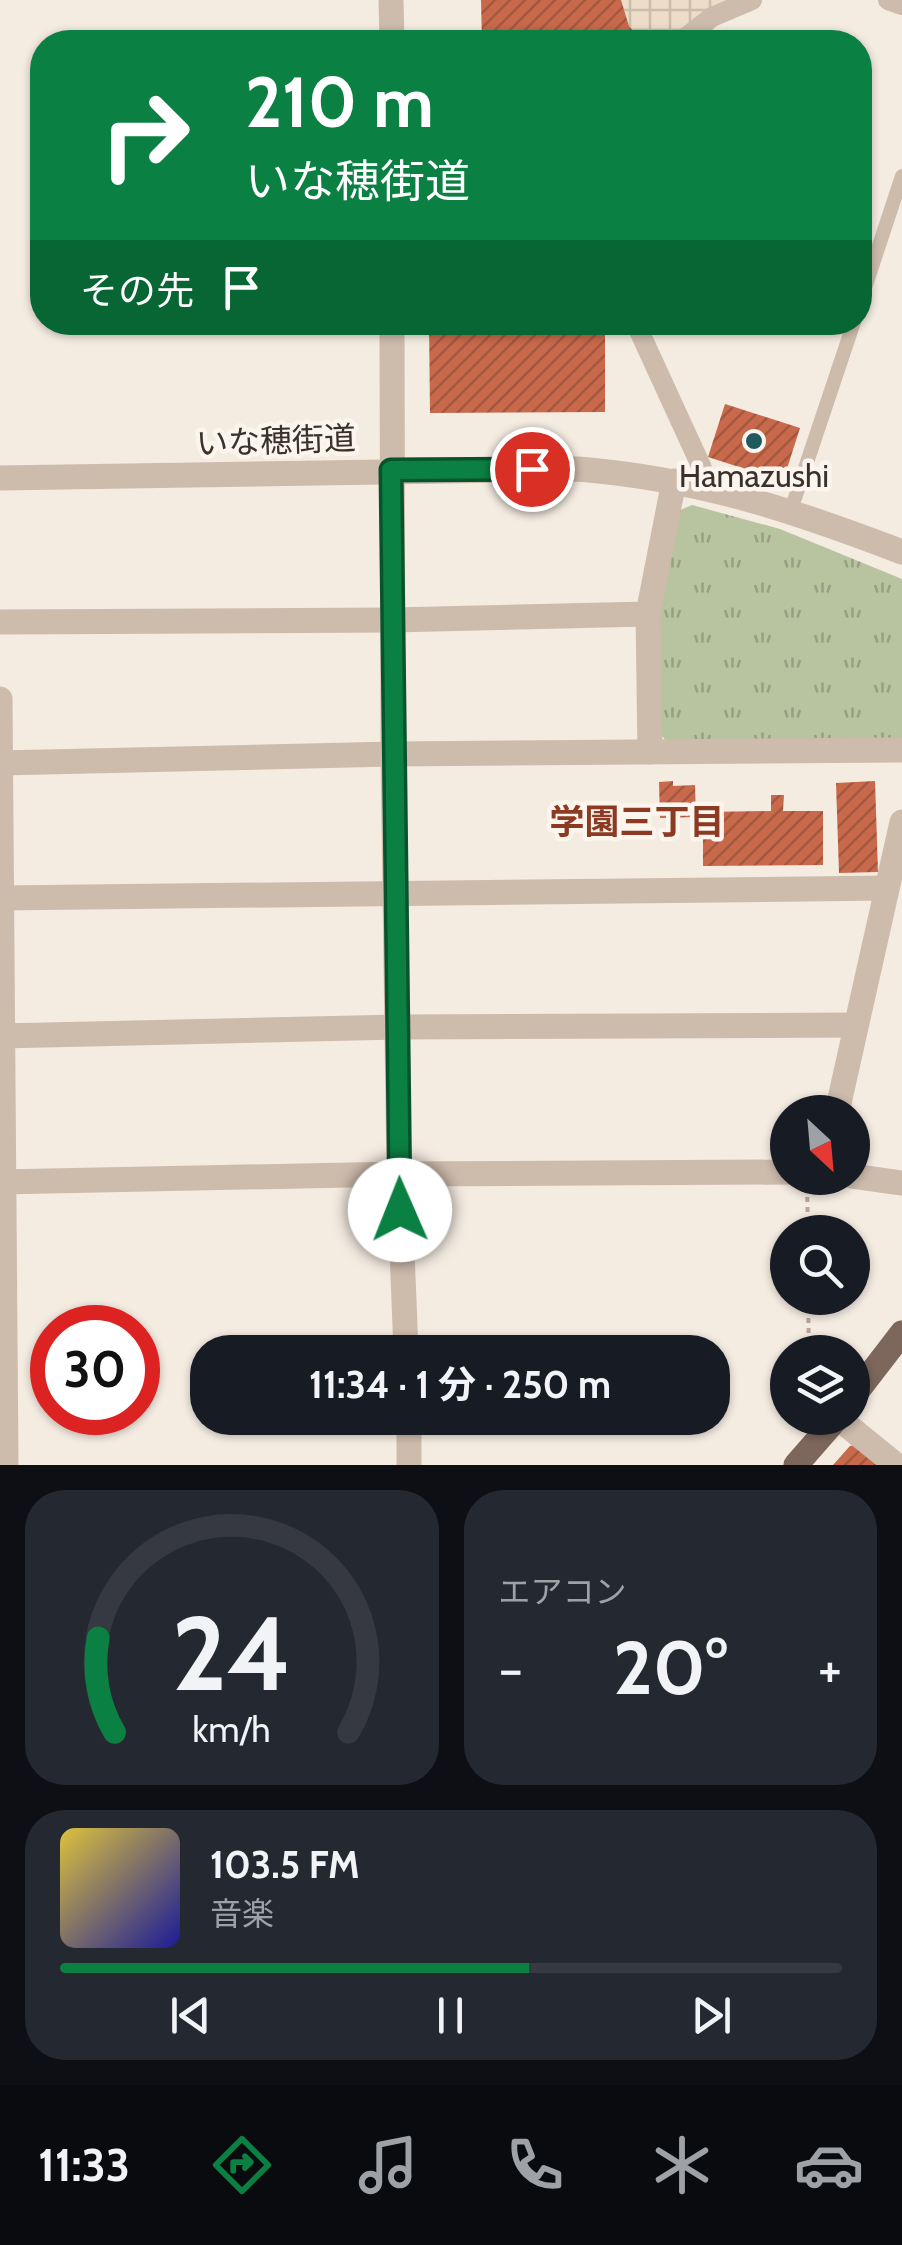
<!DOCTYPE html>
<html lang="ja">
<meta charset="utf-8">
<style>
body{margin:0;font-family:Cabin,"Noto Sans JP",sans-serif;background:#242831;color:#f1f3f6;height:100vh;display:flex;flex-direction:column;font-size:38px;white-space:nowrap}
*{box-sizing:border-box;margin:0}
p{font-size:32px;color:#9ea1a6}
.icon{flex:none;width:55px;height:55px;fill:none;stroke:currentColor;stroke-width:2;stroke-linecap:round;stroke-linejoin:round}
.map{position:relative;height:1465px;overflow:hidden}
.sheet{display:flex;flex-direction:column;gap:25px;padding:25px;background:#0d0f14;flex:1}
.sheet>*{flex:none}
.top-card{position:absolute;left:30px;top:30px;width:842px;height:305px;border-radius:40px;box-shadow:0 2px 8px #0004;background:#0b8043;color:#fff;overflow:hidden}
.needle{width:65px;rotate:154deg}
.controls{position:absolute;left:770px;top:1095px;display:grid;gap:20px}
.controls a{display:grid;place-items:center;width:100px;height:100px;border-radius:50%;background:#171b24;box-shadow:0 2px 8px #0004;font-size:50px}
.speed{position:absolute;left:30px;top:1305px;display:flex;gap:20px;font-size:50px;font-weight:700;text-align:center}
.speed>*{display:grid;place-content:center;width:130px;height:130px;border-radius:50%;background:#171b24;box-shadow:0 2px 8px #0004;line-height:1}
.speed .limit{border:15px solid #d22;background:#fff;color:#111}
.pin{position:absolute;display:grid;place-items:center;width:85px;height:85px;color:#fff;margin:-42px;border:5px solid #fff;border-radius:50%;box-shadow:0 2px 10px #0007}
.me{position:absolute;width:110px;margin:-55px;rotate:359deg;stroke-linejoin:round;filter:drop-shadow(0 0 8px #0008)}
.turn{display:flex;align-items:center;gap:35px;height:210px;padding:0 50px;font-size:45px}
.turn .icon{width:130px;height:130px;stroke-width:2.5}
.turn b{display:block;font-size:70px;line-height:85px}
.then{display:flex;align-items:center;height:95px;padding:0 50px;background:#0003;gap:20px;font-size:38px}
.big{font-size:75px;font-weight:700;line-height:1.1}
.sheet .card{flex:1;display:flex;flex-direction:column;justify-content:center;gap:15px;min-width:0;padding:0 35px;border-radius:40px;background:#242831}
.sheet .dial{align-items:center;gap:0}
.dial svg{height:260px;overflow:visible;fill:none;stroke:#363941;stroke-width:7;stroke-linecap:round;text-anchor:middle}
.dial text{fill:#f1f3f6;stroke:none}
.song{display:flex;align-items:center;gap:30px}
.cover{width:120px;height:120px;border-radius:15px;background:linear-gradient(135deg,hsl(50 70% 55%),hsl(240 70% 35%))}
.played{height:10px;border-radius:5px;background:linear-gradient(90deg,#0b8043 60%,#363941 60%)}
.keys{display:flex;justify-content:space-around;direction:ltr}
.heat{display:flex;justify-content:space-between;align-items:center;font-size:55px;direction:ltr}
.sheet .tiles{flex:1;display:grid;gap:25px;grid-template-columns:1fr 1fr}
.card:last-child{grid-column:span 2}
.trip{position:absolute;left:190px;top:1335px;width:540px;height:100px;border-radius:40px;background:#171b24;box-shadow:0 2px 8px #0004;font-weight:700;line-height:100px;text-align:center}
.tabs{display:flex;height:160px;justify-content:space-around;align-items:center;background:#090b0e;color:#9ea1a6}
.tabs .icon{width:70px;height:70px}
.tabs .on{color:#0b8043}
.tabs b{font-size:45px;color:#f1f3f6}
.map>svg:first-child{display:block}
.park{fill:url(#park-tufts)}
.plaza{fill:url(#plaza-grid)}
.building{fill:url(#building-hatch)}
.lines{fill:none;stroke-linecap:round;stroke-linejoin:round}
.path{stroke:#b9a596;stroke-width:4;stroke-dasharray:5 5;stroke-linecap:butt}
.service{stroke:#cdbbac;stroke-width:14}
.pedestrian{stroke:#cdbbac;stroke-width:20}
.minor{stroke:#cdbbac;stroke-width:25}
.tertiary{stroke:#cdbbac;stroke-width:25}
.primary{stroke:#7d675c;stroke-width:25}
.route-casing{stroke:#07532c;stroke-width:25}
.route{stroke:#0b8043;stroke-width:18}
.poi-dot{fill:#1f5a5e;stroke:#fbf5ee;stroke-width:4}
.labels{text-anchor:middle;stroke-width:9;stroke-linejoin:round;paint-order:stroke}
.street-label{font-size:32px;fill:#3b302b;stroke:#fbf5ee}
.poi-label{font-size:32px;fill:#3b302b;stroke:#fbf5ee}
.neighbourhood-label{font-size:35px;font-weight:bold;fill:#8c3b22;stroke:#fbf5ee}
</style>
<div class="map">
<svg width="902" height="1465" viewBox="0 0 902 1465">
<defs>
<pattern id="park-tufts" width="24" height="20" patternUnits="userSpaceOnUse" patternTransform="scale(2.5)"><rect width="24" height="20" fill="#b8c4a0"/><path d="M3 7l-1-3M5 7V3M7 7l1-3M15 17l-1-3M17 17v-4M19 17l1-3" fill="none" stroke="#97a083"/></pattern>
<pattern id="plaza-grid" width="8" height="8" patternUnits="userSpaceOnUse" patternTransform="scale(2.5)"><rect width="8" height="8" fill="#ecdcc8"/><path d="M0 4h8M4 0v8" fill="none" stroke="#cbbdac"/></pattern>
<pattern id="building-hatch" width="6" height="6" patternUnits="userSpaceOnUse" patternTransform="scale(2.5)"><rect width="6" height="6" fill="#c8694b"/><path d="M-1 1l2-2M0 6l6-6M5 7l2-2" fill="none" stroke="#a4573f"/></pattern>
</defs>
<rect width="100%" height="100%" fill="#f4ebe1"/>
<path class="park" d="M692 505 780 529 902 579V739L666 741 659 732 655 610 680 510Z"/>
<path class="plaza" d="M621 0H749L688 42H643L629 26Z"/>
<g class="building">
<path d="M481 0H621L629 26 643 42H482Z"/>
<path d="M429 322H605V412L430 413Z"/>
<path d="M725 404 800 428 783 481 708 457Z"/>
<path d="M673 781V786L695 785 696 817 660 818 659 782Z"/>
<path d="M875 781 878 872 839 873 836 783Z"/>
<path d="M771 795H784L783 811H823V865L703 866V812L771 811Z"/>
<path d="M859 1444 882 1465H833L850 1446Z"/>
</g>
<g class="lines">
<g class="path">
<path d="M807 1187 808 1232"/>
<path d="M808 1298 809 1352"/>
</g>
<g class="service">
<path d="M860 303 902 176"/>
<path d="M791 510 854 322"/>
</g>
<g class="pedestrian">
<path d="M888 0 902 5"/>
<path d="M680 42 712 17 752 0"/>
<path d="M635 322 702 468"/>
</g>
<g class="minor">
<path d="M391 0 392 42"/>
<path d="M392 322 393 754 399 1174 406 1352"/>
<path d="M0 622 393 620 648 614"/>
<path d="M0 699 6 1465"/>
<path d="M650 752 648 614 674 481"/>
<path d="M0 763 393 754 902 750"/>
<path d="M0 898 887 888"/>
<path d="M0 1036 399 1027 855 1025"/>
<path d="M837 1112 902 822"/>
<path d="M852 1176 902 1183"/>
<path d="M0 1182 399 1174 788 1172"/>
<path d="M409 1418V1465"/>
<path d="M838 1418 896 1465"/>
</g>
<path class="tertiary" d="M0 478 578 469C699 479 790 509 902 552"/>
<g class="primary">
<path d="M852 1398 902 1333"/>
<path d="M796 1465 837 1418"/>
</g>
</g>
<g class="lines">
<defs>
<path id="route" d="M400 1210 391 470 532 469"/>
</defs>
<use href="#route" class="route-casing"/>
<use href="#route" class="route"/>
</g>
<circle class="poi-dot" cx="754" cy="441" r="10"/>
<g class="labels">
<g class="street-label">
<text transform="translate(276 441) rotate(-2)" y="11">いな穂街道</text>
</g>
<g class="poi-label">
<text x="754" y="487">Hamazushi</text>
</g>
<g class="neighbourhood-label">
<text x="637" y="834">学園三丁目</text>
</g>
</g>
</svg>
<div class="controls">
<a><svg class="needle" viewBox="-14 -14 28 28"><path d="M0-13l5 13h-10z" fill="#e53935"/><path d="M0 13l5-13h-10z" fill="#9ea1a6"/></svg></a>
<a><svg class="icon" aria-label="search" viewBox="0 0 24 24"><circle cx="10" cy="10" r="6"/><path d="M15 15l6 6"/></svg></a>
<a><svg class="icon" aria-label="layers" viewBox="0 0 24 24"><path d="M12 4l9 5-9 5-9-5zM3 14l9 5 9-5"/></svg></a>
</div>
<div class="speed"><div class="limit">30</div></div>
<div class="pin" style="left:532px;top:469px;background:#d93025"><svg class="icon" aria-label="arrive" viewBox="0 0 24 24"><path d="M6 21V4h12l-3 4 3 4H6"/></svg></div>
<svg class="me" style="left:400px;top:1210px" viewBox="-20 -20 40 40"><circle r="19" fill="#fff"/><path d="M0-13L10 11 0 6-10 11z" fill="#0b8043"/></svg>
<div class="trip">11:34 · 1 分 · 250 m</div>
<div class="top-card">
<div class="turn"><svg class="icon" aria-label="right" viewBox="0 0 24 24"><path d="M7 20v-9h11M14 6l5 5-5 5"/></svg><div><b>210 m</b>いな穂街道</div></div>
<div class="then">その先<svg class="icon" aria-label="arrive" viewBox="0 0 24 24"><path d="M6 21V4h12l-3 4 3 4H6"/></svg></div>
</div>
</div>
<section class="sheet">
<div class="tiles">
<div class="card dial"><svg viewBox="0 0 100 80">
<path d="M14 69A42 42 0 1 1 86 69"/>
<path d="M14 69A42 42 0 0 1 9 40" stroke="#0b8043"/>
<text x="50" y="56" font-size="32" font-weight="700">24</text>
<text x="50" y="72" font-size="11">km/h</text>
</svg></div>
<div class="card"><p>エアコン</p>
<div class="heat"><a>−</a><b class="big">20°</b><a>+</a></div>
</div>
<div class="card">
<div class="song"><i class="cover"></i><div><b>103.5 FM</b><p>音楽</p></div></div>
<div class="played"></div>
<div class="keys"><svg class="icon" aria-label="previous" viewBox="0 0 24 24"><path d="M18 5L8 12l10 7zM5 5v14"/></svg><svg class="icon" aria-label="pause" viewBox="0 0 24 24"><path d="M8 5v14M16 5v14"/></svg><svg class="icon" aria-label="next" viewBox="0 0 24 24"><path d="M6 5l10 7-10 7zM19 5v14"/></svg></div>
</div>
</div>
</section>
<nav class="tabs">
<b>11:33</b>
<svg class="icon on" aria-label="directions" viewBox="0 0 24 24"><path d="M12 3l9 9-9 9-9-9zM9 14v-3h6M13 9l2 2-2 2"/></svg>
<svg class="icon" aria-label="music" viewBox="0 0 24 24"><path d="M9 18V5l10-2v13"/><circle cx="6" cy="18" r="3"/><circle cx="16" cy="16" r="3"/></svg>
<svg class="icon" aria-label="phone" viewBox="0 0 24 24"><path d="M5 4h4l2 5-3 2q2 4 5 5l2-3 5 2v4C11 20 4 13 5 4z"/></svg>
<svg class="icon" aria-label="climate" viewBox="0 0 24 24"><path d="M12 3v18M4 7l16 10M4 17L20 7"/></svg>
<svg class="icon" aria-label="car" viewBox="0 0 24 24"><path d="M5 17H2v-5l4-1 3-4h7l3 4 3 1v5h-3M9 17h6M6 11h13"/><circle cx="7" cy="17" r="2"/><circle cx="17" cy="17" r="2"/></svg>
</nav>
